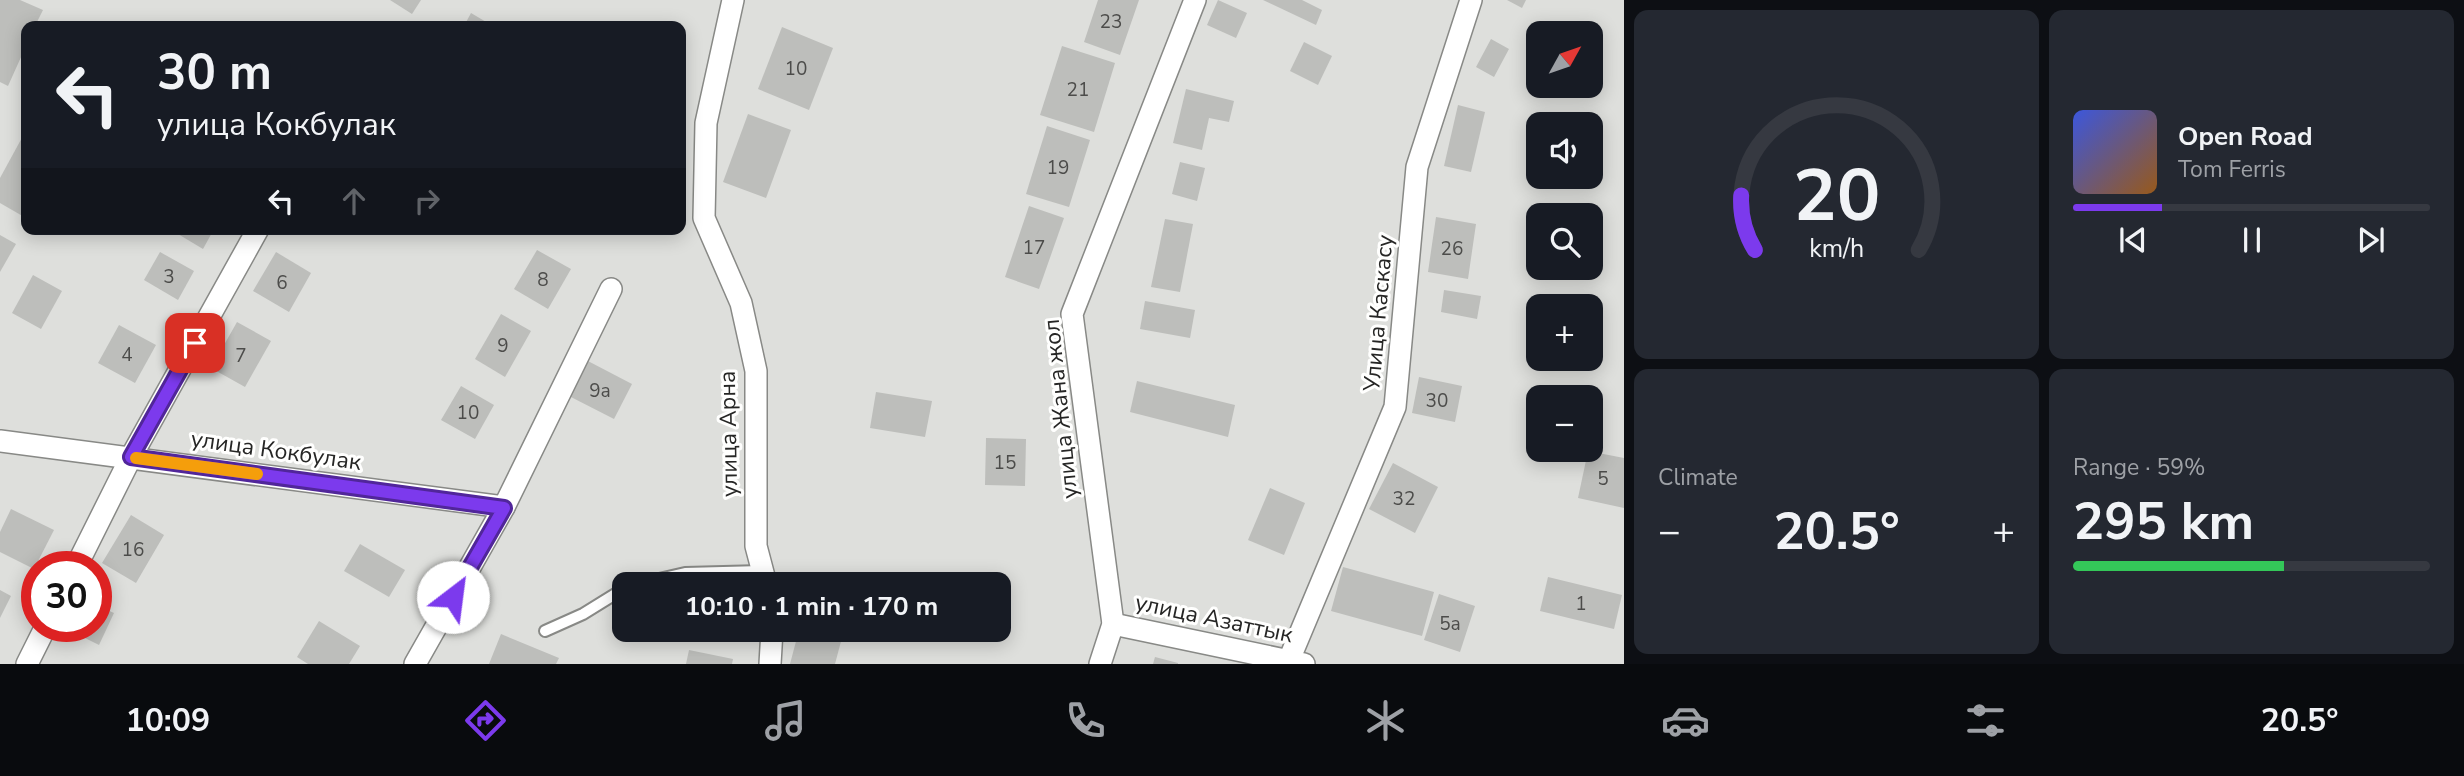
<!DOCTYPE html>
<meta charset="utf-8">
<style>
body{margin:0;font-family:"Nunito Sans",sans-serif;background:#242831;color:#f1f3f6;height:100vh;display:flex;flex-direction:column;font-size:26px;white-space:nowrap}
*{box-sizing:border-box;margin:0}
p{font-size:23px;color:#9ea1a6}
.icon{flex:none;width:38px;height:38px;fill:none;stroke:currentColor;stroke-width:2;stroke-linecap:round;stroke-linejoin:round}
.map{position:relative;flex:1;overflow:hidden}
.side{display:flex;flex-direction:column;gap:10px;padding:10px;background:#0d0f14;width:840px}
.side>*{flex:none}
.top-card{position:absolute;left:21px;top:21px;width:665px;height:214px;border-radius:14px;box-shadow:0 4px 18px #0003;background:#171b24;color:#f1f3f6;overflow:hidden}
.needle{width:46px;rotate:50deg}
.buttons{position:absolute;left:1526px;top:21px;display:grid;gap:14px}
.buttons a{display:grid;place-items:center;width:77px;height:77px;border-radius:14px;background:#171b24;box-shadow:0 4px 18px #0003;font-size:35px}
.speed{position:absolute;left:21px;top:551px;display:flex;gap:14px;font-size:35px;font-weight:700;text-align:center}
.speed>*{display:grid;place-content:center;width:91px;height:91px;border-radius:50%;background:#171b24;box-shadow:0 4px 18px #0003;line-height:1}
.speed .limit{border:10px solid #d22;background:#fff;color:#111}
.pin{position:absolute;display:grid;place-items:center;width:60px;height:60px;color:#fff;margin:-30px;border-radius:14px;box-shadow:0 4px 10px #0006}
.me{position:absolute;width:77px;margin:-38px;rotate:30deg;stroke-linejoin:round;filter:drop-shadow(0 0 5px #0008)}
.turn{display:flex;align-items:center;gap:24px;height:147px;padding:0 21px;font-size:32px}
.turn .icon{width:91px;height:91px;stroke-width:2.5}
.turn b{display:block;font-size:49px;line-height:60px}
.lanes{display:flex;align-items:center;height:66px;padding:0 21px;background:#0003;justify-content:center;gap:35px;direction:ltr}
.lanes .off{opacity:.35}
.big{font-size:52px;font-weight:700;line-height:1.1}
.side .widget{flex:1;display:flex;flex-direction:column;justify-content:center;gap:10px;min-width:0;padding:0 24px;border-radius:14px;background:#242831}
.side .dial{align-items:center;gap:0}
.dial svg{height:182px;overflow:visible;fill:none;stroke:#363941;stroke-width:7;stroke-linecap:round;text-anchor:middle}
.dial text{fill:#f1f3f6;stroke:none}
.song{display:flex;align-items:center;gap:21px}
.cover{width:84px;height:84px;border-radius:10px;background:linear-gradient(135deg,hsl(230 70% 55%),hsl(30 70% 35%))}
.played{height:7px;border-radius:4px;background:linear-gradient(90deg,#7c3aed 25%,#363941 25%)}
.keys{display:flex;justify-content:space-around;direction:ltr}
.heat{display:flex;justify-content:space-between;align-items:center;font-size:38px;direction:ltr}
.charge{height:10px;border-radius:5px;background:linear-gradient(90deg,#34c759 59%,#363941 0)}
.side .tiles{flex:1;display:grid;gap:10px;grid-template-columns:repeat(2,1fr)}
.trip{position:absolute;left:612px;top:572px;width:399px;height:70px;border-radius:14px;background:#171b24;box-shadow:0 4px 18px #0003;font-weight:700;line-height:70px;text-align:center}
.tabs{display:flex;height:112px;justify-content:space-around;align-items:center;background:#090b0e;color:#9ea1a6}
.tabs .icon{width:49px;height:49px}
.tabs .current{color:#7c3aed}
.tabs b{font-size:32px;color:#f1f3f6}
main{display:flex;flex:1;min-height:0}
.map>svg:first-child{display:block}
.building{fill:#bdbebb}
.lines{fill:none;stroke-linecap:round;stroke-linejoin:round}
.service-casing{stroke:#888986;stroke-width:14}
.minor-casing{stroke:#888986;stroke-width:24}
.service{stroke:#fff;stroke-width:10}
.minor{stroke:#fff;stroke-width:21}
.route-casing{stroke:#51269a;stroke-width:18}
.route{stroke:#7c3aed;stroke-width:12}
.slow{stroke:#f59e0b;stroke-width:12}
.labels{text-anchor:middle;stroke-width:6;stroke-linejoin:round;paint-order:stroke}
.number-label{font-size:19px;fill:#4c4c4a}
.street-label{font-size:23px;fill:#262625;stroke:#fffffe}
</style>
<main>
<div class="map">
<svg width="1624" height="664" viewBox="0 0 1624 664">
<rect width="100%" height="100%" fill="#dedfdc"/>
<g class="building">
<path d="M0 0H20L43 10 35 26H26V46L8 86 0 82Z"/>
<path d="M390 0H421L412 14Z"/>
<path d="M1098 0H1139L1120 55 1084 42Z"/>
<path d="M1218 0 1247 13 1236 38 1207 25Z"/>
<path d="M1263 0H1302L1322 10 1316 25Z"/>
<path d="M1507 0H1526L1522 8Z"/>
<path d="M471 13 493 26H464Z"/>
<path d="M782 27 833 48 809 110 758 89Z"/>
<path d="M1491 39 1509 49 1494 77 1476 67Z"/>
<path d="M1304 42 1332 56 1318 85 1290 71Z"/>
<path d="M1062 46 1115 63 1094 132 1040 115Z"/>
<path d="M1186 89 1234 101 1229 122 1209 118 1202 150 1173 143Z"/>
<path d="M1458 105 1485 112 1471 172 1444 166Z"/>
<path d="M748 114 791 130 766 198 723 182Z"/>
<path d="M1047 126 1090 140 1069 207 1026 194Z"/>
<path d="M24 134 26 135V218L0 203V178Z"/>
<path d="M1180 162 1205 168 1197 201 1172 194Z"/>
<path d="M1029 206 1064 218 1039 289 1005 277Z"/>
<path d="M1436 217 1476 224 1468 279 1428 272Z"/>
<path d="M1165 219 1193 224 1180 292 1151 287Z"/>
<path d="M174 229H214L203 249 173 231Z"/>
<path d="M0 235 16 244 0 272Z"/>
<path d="M537 250 571 269 548 309 514 289Z"/>
<path d="M160 252 194 271 178 300 144 280Z"/>
<path d="M276 252 311 273 289 312 253 291Z"/>
<path d="M33 275 62 291 41 329 12 313Z"/>
<path d="M1444 290 1481 296 1477 319 1441 312Z"/>
<path d="M1145 301 1195 310 1190 338 1140 329Z"/>
<path d="M501 314 531 331 505 377 475 359Z"/>
<path d="M237 322 271 341 245 387 211 368Z"/>
<path d="M119 325 156 345 135 383 98 363Z"/>
<path d="M586 360 632 384 614 419 567 395Z"/>
<path d="M1419 377 1462 386 1455 422 1412 413Z"/>
<path d="M1137 381 1235 405 1228 437 1130 412Z"/>
<path d="M461 386 494 405 475 439 441 420Z"/>
<path d="M876 392 932 401 925 437 870 428Z"/>
<path d="M986 438 1026 439 1025 486 985 485Z"/>
<path d="M1588 451 1624 458V508L1578 498Z"/>
<path d="M1393 463 1438 487 1415 533 1369 509Z"/>
<path d="M1270 488 1305 503 1284 555 1248 540Z"/>
<path d="M11 509 54 530 34 569 0 552V532Z"/>
<path d="M131 515 164 535 136 583 102 563Z"/>
<path d="M360 544 405 570 389 597 344 571Z"/>
<path d="M1343 567 1434 592 1422 636 1331 611Z"/>
<path d="M1548 577 1622 595 1614 629 1540 611Z"/>
<path d="M0 590 11 596 0 618Z"/>
<path d="M1439 594 1475 606 1460 652 1424 640Z"/>
<path d="M96 605 114 613 99 645 71 631 73 626H96Z"/>
<path d="M319 621 360 646 349 664H308L297 657Z"/>
<path d="M799 630H844L835 664H790Z"/>
<path d="M501 634 559 658 556 664H489Z"/>
<path d="M689 650 733 659 732 664H686Z"/>
<path d="M1155 657 1178 663V664H1153Z"/>
</g>
<g class="lines">
<defs>
<g id="service">
<path d="M637 584 685 573 762 571"/>
<path d="M545 631 583 614 625 588"/>
</g>
<g id="minor">
<path d="M733 0 706 123 704 218 741 303 756 371V546L766 584"/>
<path d="M0 441 504 507"/>
<path d="M76 567 131 457 258 229"/>
<path d="M1113 624 1304 664"/>
<path d="M1289 660 1395 407 1417 167 1471 0"/>
<path d="M27 664 46 626"/>
<path d="M415 664 504 507 611 289"/>
<path d="M770 664 772 630"/>
<path d="M1100 664 1113 624 1072 314 1195 0"/>
</g>
</defs>
<use href="#service" class="service-casing"/>
<use href="#minor" class="minor-casing"/>
<use href="#service" class="service"/>
<use href="#minor" class="minor"/>
</g>
<g class="lines">
<defs>
<path id="route" d="M195 343 131 457 504 508 453 597"/>
</defs>
<use href="#route" class="route-casing"/>
<use href="#route" class="route"/>
<path class="slow" d="M136 458 257 474"/>
</g>
<g class="labels">
<g class="number-label">
<text x="1111" y="28">23</text>
<text x="796" y="75">10</text>
<text x="1078" y="96">21</text>
<text x="1058" y="174">19</text>
<text x="1034" y="254">17</text>
<text x="1452" y="255">26</text>
<text x="169" y="283">3</text>
<text x="543" y="286">8</text>
<text x="282" y="289">6</text>
<text x="503" y="352">9</text>
<text x="127" y="361">4</text>
<text x="241" y="362">7</text>
<text x="600" y="397">9а</text>
<text x="1437" y="407">30</text>
<text x="468" y="419">10</text>
<text x="1005" y="469">15</text>
<text x="1603" y="485">5</text>
<text x="1404" y="505">32</text>
<text x="133" y="556">16</text>
<text x="1581" y="610">1</text>
<text x="1450" y="630">5а</text>
</g>
<g class="street-label">
<text transform="translate(1378 313) rotate(-85)" y="8">Улица Каскасу</text>
<text transform="translate(1060 409) rotate(-96)" y="8">улица Жана жол</text>
<text transform="translate(728 434) rotate(-91)" y="8">улица Арна</text>
<text transform="translate(276 450) rotate(8)" y="8">улица Кокбулак</text>
<text transform="translate(1214 618) rotate(12)" y="8">улица Азаттык</text>
</g>
</g>
</svg>
<div class="buttons">
<a><svg class="needle" viewBox="-14 -14 28 28"><path d="M0-13l5 13h-10z" fill="#e53935"/><path d="M0 13l5-13h-10z" fill="#9ea1a6"/></svg></a>
<a><svg class="icon" aria-label="sound" viewBox="0 0 24 24"><path d="M4 9h4l5-4v14l-5-4H4zM17 9q2 3 0 6"/></svg></a>
<a><svg class="icon" aria-label="search" viewBox="0 0 24 24"><circle cx="10" cy="10" r="6"/><path d="M15 15l6 6"/></svg></a>
<a>+</a>
<a>−</a>
</div>
<div class="speed"><div class="limit">30</div></div>
<div class="pin" style="left:195px;top:343px;background:#d93025"><svg class="icon" aria-label="arrive" viewBox="0 0 24 24"><path d="M6 21V4h12l-3 4 3 4H6"/></svg></div>
<svg class="me" style="left:453px;top:597px" viewBox="-20 -20 40 40"><circle r="19" fill="#fff"/><path d="M0-13L10 11 0 6-10 11z" fill="#7c3aed"/></svg>
<div class="trip">10:10 · 1 min · 170 m</div>
<div class="top-card">
<div class="turn"><svg class="icon" aria-label="left" viewBox="0 0 24 24"><path d="M17 20v-9H6M10 6l-5 5 5 5"/></svg><div><b>30 m</b>улица Кокбулак</div></div>
<div class="lanes"><svg class="icon" aria-label="left" viewBox="0 0 24 24"><path d="M17 20v-9H6M10 6l-5 5 5 5"/></svg><svg class="icon off" aria-label="ahead" viewBox="0 0 24 24"><path d="M12 20V5M6 11l6-6 6 6"/></svg><svg class="icon off" aria-label="right" viewBox="0 0 24 24"><path d="M7 20v-9h11M14 6l5 5-5 5"/></svg></div>
</div>
</div>
<section class="side">
<div class="tiles">
<div class="widget dial"><svg viewBox="0 0 100 80">
<path d="M14 69A42 42 0 1 1 86 69"/>
<path d="M14 69A42 42 0 0 1 8 45" stroke="#7c3aed"/>
<text x="50" y="56" font-size="32" font-weight="700">20</text>
<text x="50" y="72" font-size="11">km/h</text>
</svg></div>
<div class="widget">
<div class="song"><i class="cover"></i><div><b>Open Road</b><p>Tom Ferris</p></div></div>
<div class="played"></div>
<div class="keys"><svg class="icon" aria-label="previous" viewBox="0 0 24 24"><path d="M18 5L8 12l10 7zM5 5v14"/></svg><svg class="icon" aria-label="pause" viewBox="0 0 24 24"><path d="M8 5v14M16 5v14"/></svg><svg class="icon" aria-label="next" viewBox="0 0 24 24"><path d="M6 5l10 7-10 7zM19 5v14"/></svg></div>
</div>
<div class="widget"><p>Climate</p>
<div class="heat"><a>−</a><b class="big">20.5°</b><a>+</a></div>
</div>
<div class="widget"><p>Range · 59%</p><b class="big">295 km</b><div class="charge"></div></div>
</div>
</section>
</main>
<nav class="tabs">
<b>10:09</b>
<svg class="icon current" aria-label="directions" viewBox="0 0 24 24"><path d="M12 3l9 9-9 9-9-9zM9 14v-3h6M13 9l2 2-2 2"/></svg>
<svg class="icon" aria-label="music" viewBox="0 0 24 24"><path d="M9 18V5l10-2v13"/><circle cx="6" cy="18" r="3"/><circle cx="16" cy="16" r="3"/></svg>
<svg class="icon" aria-label="phone" viewBox="0 0 24 24"><path d="M5 4h4l2 5-3 2q2 4 5 5l2-3 5 2v4C11 20 4 13 5 4z"/></svg>
<svg class="icon" aria-label="climate" viewBox="0 0 24 24"><path d="M12 3v18M4 7l16 10M4 17L20 7"/></svg>
<svg class="icon" aria-label="car" viewBox="0 0 24 24"><path d="M5 17H2v-5l4-1 3-4h7l3 4 3 1v5h-3M9 17h6M6 11h13"/><circle cx="7" cy="17" r="2"/><circle cx="17" cy="17" r="2"/></svg>
<svg class="icon" aria-label="filters" viewBox="0 0 24 24"><path d="M4 7h16M4 17h16"/><circle cx="9" cy="7" r="2"/><circle cx="15" cy="17" r="2"/></svg>
<b>20.5°</b>
</nav>
